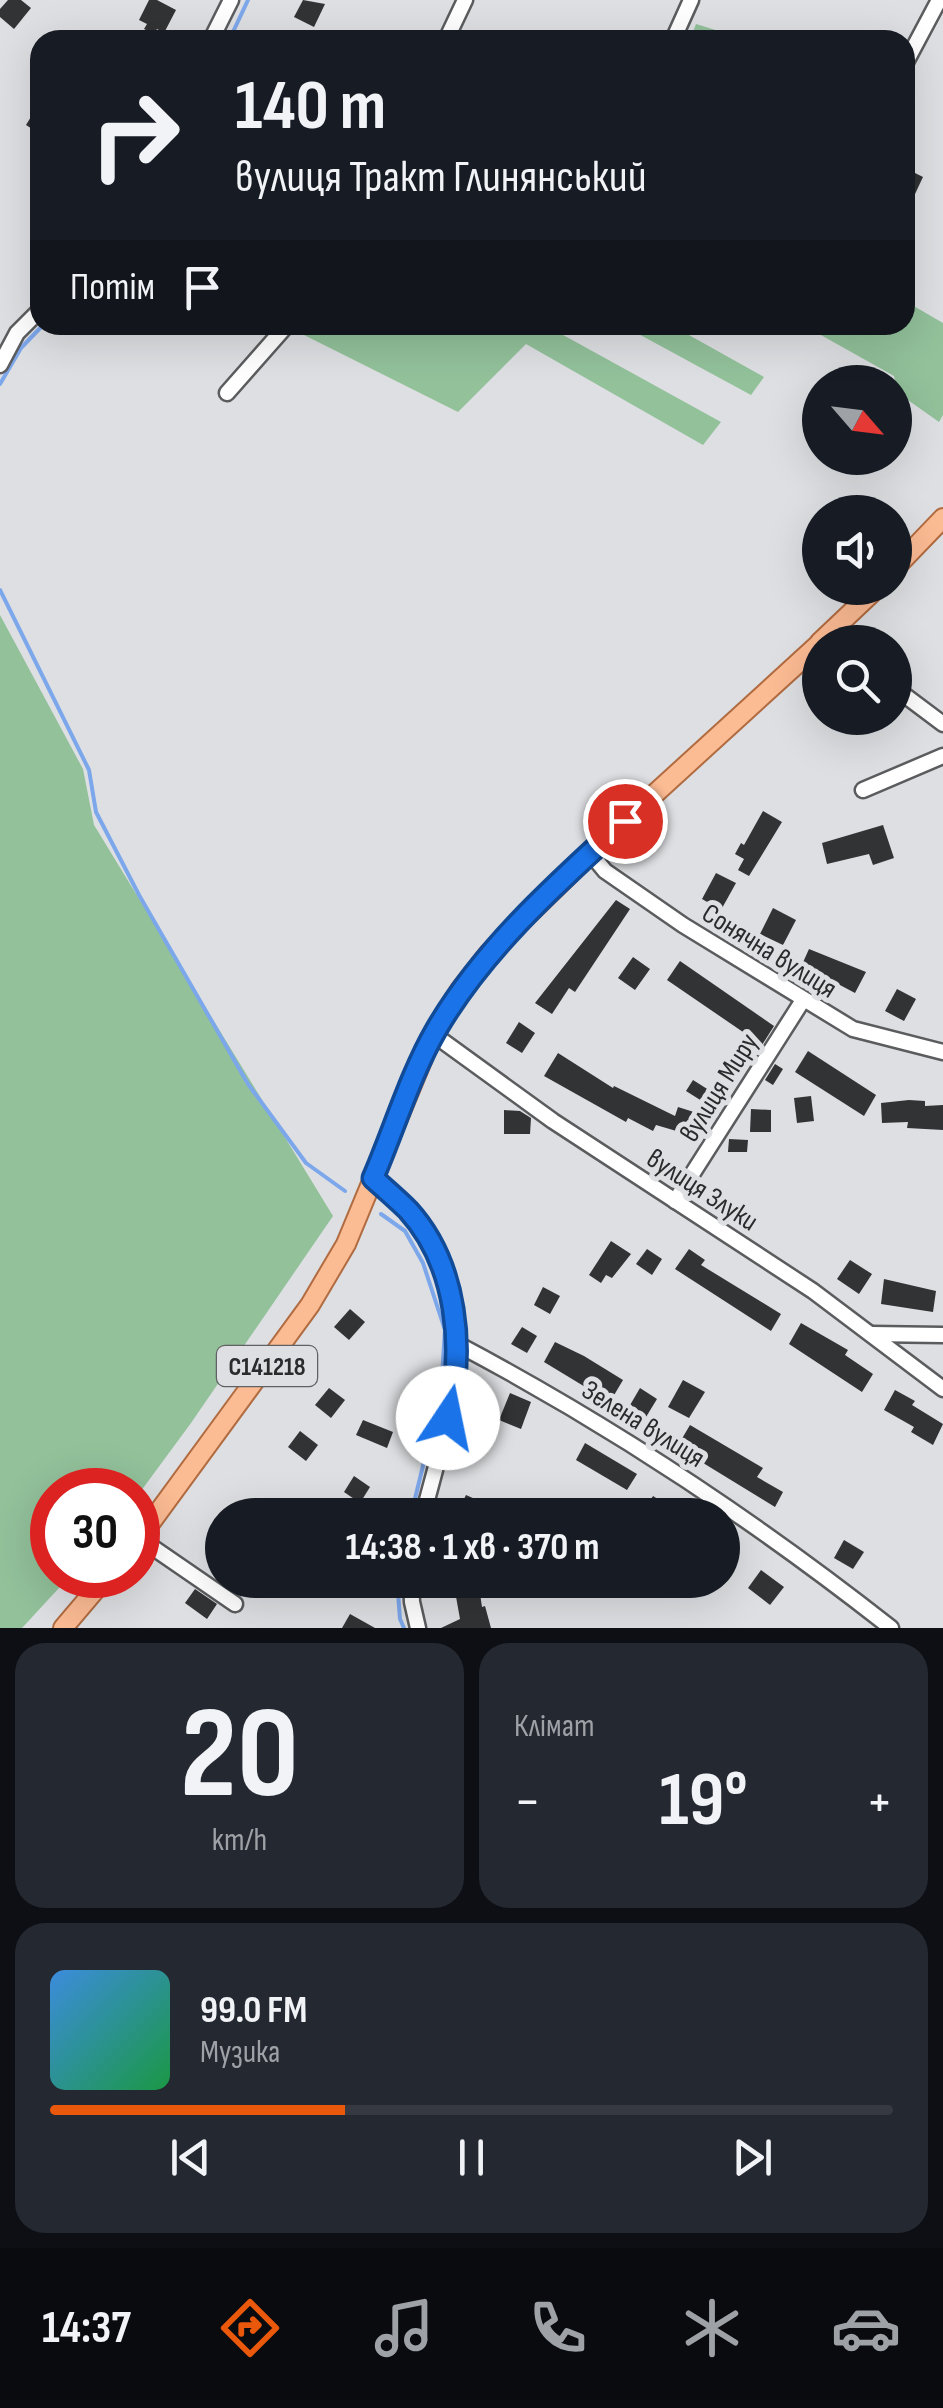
<!DOCTYPE html>
<html lang="uk">
<meta charset="utf-8">
<style>
body{margin:0;font-family:"Sofia Sans Condensed",sans-serif;background:#242831;color:#f1f3f6;height:100vh;display:flex;flex-direction:column;font-size:38px;white-space:nowrap}
*{box-sizing:border-box;margin:0}
p{font-size:32px;color:#9ea1a6}
.icon{flex:none;width:55px;height:55px;fill:none;stroke:currentColor;stroke-width:2;stroke-linecap:round;stroke-linejoin:round}
.map{position:relative;height:1628px;overflow:hidden}
.drawer{display:flex;flex-direction:column;gap:15px;padding:15px;background:#0d0f14;flex:1}
.drawer>*{flex:none}
.banner{position:absolute;left:30px;top:30px;width:885px;height:305px;border-radius:30px;box-shadow:0 10px 40px #0002;background:#171b24;color:#f1f3f6;overflow:hidden}
.needle{width:65px;rotate:118deg}
.tools{position:absolute;left:802px;top:365px;display:grid;gap:20px}
.tools a{display:grid;place-items:center;width:110px;height:110px;border-radius:50%;background:#171b24;box-shadow:0 10px 40px #0002;font-size:50px}
.speed{position:absolute;left:30px;top:1468px;display:flex;gap:20px;font-size:50px;font-weight:700;text-align:center}
.speed>*{display:grid;place-content:center;width:130px;height:130px;border-radius:50%;background:#171b24;box-shadow:0 10px 40px #0002;line-height:1}
.speed .limit{border:15px solid #d22;background:#fff;color:#111}
.pin{position:absolute;display:grid;place-items:center;width:85px;height:85px;color:#fff;margin:-42px;border:5px solid #fff;border-radius:50%;box-shadow:0 2px 10px #0007}
.me{position:absolute;width:110px;margin:-55px;rotate:11deg;stroke-linejoin:round;filter:drop-shadow(0 0 8px #0008)}
.turn{display:flex;align-items:center;gap:35px;height:210px;padding:0 40px;font-size:45px}
.turn .icon{width:130px;height:130px;stroke-width:2.5}
.turn b{display:block;font-size:70px;line-height:85px}
.then{display:flex;align-items:center;height:95px;padding:0 40px;background:#0003;gap:20px;font-size:38px}
.big{font-size:75px;font-weight:700;line-height:1.1}
.drawer .widget{flex:1;display:flex;flex-direction:column;justify-content:center;gap:15px;min-width:0;padding:0 35px;border-radius:30px;background:#242831}
.drawer .dial{align-items:center;gap:0}
.dial b{font-size:130px;line-height:1}
.song{display:flex;align-items:center;gap:30px}
.cover{width:120px;height:120px;border-radius:15px;background:linear-gradient(135deg,hsl(210 70% 55%),hsl(140 70% 35%))}
.played{height:10px;border-radius:5px;background:linear-gradient(90deg,#ea580c 35%,#363941 35%)}
.keys{display:flex;justify-content:space-around;direction:ltr}
.heat{display:flex;justify-content:space-between;align-items:center;font-size:55px;direction:ltr}
.drawer .tiles{flex:1;display:grid;gap:15px;grid-template-columns:1fr 1fr}
.widget:last-child{grid-column:span 2}
.trip{position:absolute;left:205px;top:1498px;width:535px;height:100px;border-radius:50px;background:#171b24;box-shadow:0 10px 40px #0002;font-weight:700;line-height:100px;text-align:center}
.dock{display:flex;height:160px;justify-content:space-around;align-items:center;background:#090b0e;color:#9ea1a6}
.dock .icon{width:70px;height:70px}
.dock .selected{color:#ea580c}
.dock b{font-size:45px;color:#f1f3f6}
.map>svg:first-child{display:block}
.green{fill:#92c19a}
.lines{fill:none;stroke-linecap:round;stroke-linejoin:round}
.stream{stroke:#7da7eb;stroke-width:4}
.building{fill:#313335}
.minor-casing{stroke:#5a5c5e;stroke-width:19}
.major-casing{stroke:#b16b40;stroke-width:22}
.minor{stroke:#fff;stroke-width:14}
.major{stroke:#fbbb93;stroke-width:18}
.route-casing{stroke:#114b97;stroke-width:25}
.route{stroke:#1a73e8;stroke-width:18}
.labels{text-anchor:middle;stroke-width:10;stroke-linejoin:round;paint-order:stroke}
.shield{fill:#dddfe2;stroke:#606163;stroke-width:2.5}
.shield-label{font-size:25px;font-weight:bold;fill:#2a2b2c}
.street-label{font-size:28px;fill:#2a2b2c;stroke:#dddfe2}
</style>
<div class="map">
<svg width="943" height="1628" viewBox="0 0 943 1628">
<rect width="100%" height="100%" fill="#dddfe2"/>
<g class="green">
<path d="M696 24 748 40H709L693 32Z"/>
<path d="M905 301 943 323V415L939 422 898 393 894 376 803 325H905Z"/>
<path d="M299 325H545L721 422 703 445 526 344 458 412 294 330Z"/>
<path d="M622 325H671L764 377 751 395Z"/>
<path d="M0 615 83 769 94 825 333 1216 191 1423 138 1495V1490H52V1575H71L22 1628H0Z"/>
</g>
<g class="lines">
<g class="stream">
<path d="M233 32 248 0"/>
<path d="M0 384 21 348 43 325"/>
<path d="M0 590 89 770 96 812 139 895 248 1084 306 1163 345 1191"/>
<path d="M381 1214 405 1231 423 1263 445 1330 441 1392 411 1515"/>
<path d="M397 1580 400 1619 404 1628"/>
</g>
</g>
<g class="building">
<path d="M8 0H21L31 8 14 29 0 17V9Z"/>
<path d="M149 0H157L176 10 164 33 157 29 154 34 144 29 147 24 139 20Z"/>
<path d="M303 0 325 4 314 27 294 17Z"/>
<path d="M40 102V134L26 125Z"/>
<path d="M905 168 923 177 915 194 905 189Z"/>
<path d="M763 811 782 822 749 876 738 870 744 859 735 854 741 843 744 845Z"/>
<path d="M883 825 894 858 873 865 869 854 827 864 822 843Z"/>
<path d="M716 873 736 883 721 910 702 899Z"/>
<path d="M616 900 630 909 575 992 569 988 552 1014 535 1003Z"/>
<path d="M773 908 796 920 783 945 760 934Z"/>
<path d="M809 949 866 972 855 993 821 975 819 978 800 969Z"/>
<path d="M633 957 650 969 635 990 618 978Z"/>
<path d="M680 961 774 1026 762 1045 667 980Z"/>
<path d="M897 989 916 999 904 1021 885 1011Z"/>
<path d="M519 1022 535 1033 522 1053 506 1043Z"/>
<path d="M808 1051 876 1095 864 1116 795 1072Z"/>
<path d="M558 1053 613 1088 614 1086 675 1116 678 1107 697 1113 690 1135 656 1125 653 1131 628 1118 626 1122 544 1076Z"/>
<path d="M775 1064 783 1069 773 1085 765 1080Z"/>
<path d="M693 1080 712 1092 705 1103 686 1091Z"/>
<path d="M811 1096 814 1121 797 1123 794 1098Z"/>
<path d="M909 1100 925 1101V1106L943 1105V1130L907 1128 908 1122 882 1123 881 1103Z"/>
<path d="M751 1109 771 1110V1132H750Z"/>
<path d="M504 1110 520 1111 531 1118 530 1134H504Z"/>
<path d="M729 1139 748 1140 747 1152H728Z"/>
<path d="M611 1241 631 1254 612 1278 606 1275 601 1283 589 1275Z"/>
<path d="M647 1249 662 1259 652 1275 636 1264Z"/>
<path d="M689 1249 705 1260 701 1265 781 1314 771 1331 675 1269Z"/>
<path d="M850 1260 872 1274 859 1294 837 1279Z"/>
<path d="M884 1279 936 1291 933 1312 881 1304Z"/>
<path d="M543 1287 560 1296 550 1314 534 1305Z"/>
<path d="M350 1309 365 1322 349 1340 334 1327Z"/>
<path d="M801 1323 848 1350 845 1355 873 1374 862 1392 789 1344Z"/>
<path d="M522 1327 537 1336 527 1353 511 1344Z"/>
<path d="M555 1342 584 1356 623 1380 610 1402 544 1362Z"/>
<path d="M683 1380 705 1392 689 1418 668 1407Z"/>
<path d="M329 1388 345 1400 331 1418 315 1405Z"/>
<path d="M640 1388 657 1399 643 1422 626 1412Z"/>
<path d="M895 1390 915 1401 912 1405 943 1424 933 1445 911 1432 914 1427 884 1410Z"/>
<path d="M510 1393 531 1402 521 1429 499 1420Z"/>
<path d="M363 1420 393 1432 387 1448 356 1435Z"/>
<path d="M690 1425 763 1468 757 1477 783 1492 775 1507 677 1447Z"/>
<path d="M300 1431 318 1445 306 1461 288 1447Z"/>
<path d="M585 1443 637 1474 627 1490 576 1460Z"/>
<path d="M354 1476 370 1487 360 1503 344 1492Z"/>
<path d="M466 1495 484 1503 479 1515 458 1511Z"/>
<path d="M653 1496 683 1515H641Z"/>
<path d="M844 1540 864 1552 853 1569 834 1558Z"/>
<path d="M761 1570 784 1587 770 1605 748 1588Z"/>
<path d="M453 1580H478L482 1607 485 1606 491 1628H441L460 1619Z"/>
<path d="M195 1589 217 1604 207 1619 185 1603Z"/>
<path d="M350 1614 375 1628H342Z"/>
</g>
<g class="lines">
<defs>
<g id="minor">
<path d="M211 40 231 0"/>
<path d="M446 40 465 0"/>
<path d="M673 40 691 0"/>
<path d="M905 64 939 0"/>
<path d="M0 365 17 333 40 310"/>
<path d="M227 393 287 325"/>
<path d="M895 688 943 724"/>
<path d="M863 790 943 756"/>
<path d="M591 854 605 871 683 925 853 1029 943 1052"/>
<path d="M433 1034 553 1121 813 1291 943 1389"/>
<path d="M373 1178C386 1190 401 1201 412 1215 487 1313 451 1408 423 1515"/>
<path d="M675 1201 803 1000"/>
<path d="M871 1334 943 1335"/>
<path d="M459 1345C612 1426 755 1521 891 1628"/>
<path d="M139 1538 235 1604"/>
<path d="M411 1580 412 1602 418 1628"/>
</g>
<g id="major">
<path d="M895 568 943 518"/>
<path d="M820 642 877 588"/>
<path d="M138 1540 310 1305 346 1244 433 1034 460 990 489 953 614 831 820 643"/>
<path d="M63 1628 108 1575"/>
</g>
</defs>
<use href="#minor" class="minor-casing"/>
<use href="#major" class="major-casing"/>
<use href="#minor" class="minor"/>
<use href="#major" class="major"/>
</g>
<g class="lines">
<defs>
<path id="route" d="M448 1418C465 1350 458 1265 408 1210 397 1199 385 1189 373 1178 393 1132 411 1073 436 1030 483 949 556 884 625 821"/>
</defs>
<use href="#route" class="route-casing"/>
<use href="#route" class="route"/>
</g>
<g class="labels">
<rect class="shield" x="217" y="1346" width="100" height="40" rx="8"/>
<g class="shield-label">
<text x="267" y="1375">С141218</text>
</g>
<g class="street-label">
<text transform="translate(770 950) rotate(32)" y="10">Сонячна вулиця</text>
<text transform="translate(718 1087) rotate(-58)" y="10">вулиця Миру</text>
<text transform="translate(703 1189) rotate(33)" y="10">вулиця Злуки</text>
<text transform="translate(644 1423) rotate(32)" y="10">Зелена вулиця</text>
</g>
</g>
</svg>
<div class="tools">
<a><svg class="needle" viewBox="-14 -14 28 28"><path d="M0-13l5 13h-10z" fill="#e53935"/><path d="M0 13l5-13h-10z" fill="#9ea1a6"/></svg></a>
<a><svg class="icon" aria-label="sound" viewBox="0 0 24 24"><path d="M4 9h4l5-4v14l-5-4H4zM17 9q2 3 0 6"/></svg></a>
<a><svg class="icon" aria-label="search" viewBox="0 0 24 24"><circle cx="10" cy="10" r="6"/><path d="M15 15l6 6"/></svg></a>
</div>
<div class="speed"><div class="limit">30</div></div>
<div class="pin" style="left:625px;top:821px;background:#d93025"><svg class="icon" aria-label="arrive" viewBox="0 0 24 24"><path d="M6 21V4h12l-3 4 3 4H6"/></svg></div>
<svg class="me" style="left:448px;top:1418px" viewBox="-20 -20 40 40"><circle r="19" fill="#fff"/><path d="M0-13L10 11 0 6-10 11z" fill="#1a73e8"/></svg>
<div class="trip">14:38 · 1 хв · 370 m</div>
<div class="banner">
<div class="turn"><svg class="icon" aria-label="right" viewBox="0 0 24 24"><path d="M7 20v-9h11M14 6l5 5-5 5"/></svg><div><b>140 m</b>вулиця Тракт Глинянський</div></div>
<div class="then">Потім<svg class="icon" aria-label="arrive" viewBox="0 0 24 24"><path d="M6 21V4h12l-3 4 3 4H6"/></svg></div>
</div>
</div>
<section class="drawer">
<div class="tiles">
<div class="widget dial"><b>20</b><p>km/h</p></div>
<div class="widget"><p>Клімат</p>
<div class="heat"><a>−</a><b class="big">19°</b><a>+</a></div>
</div>
<div class="widget">
<div class="song"><i class="cover"></i><div><b>99.0 FM</b><p>Музика</p></div></div>
<div class="played"></div>
<div class="keys"><svg class="icon" aria-label="previous" viewBox="0 0 24 24"><path d="M18 5L8 12l10 7zM5 5v14"/></svg><svg class="icon" aria-label="pause" viewBox="0 0 24 24"><path d="M8 5v14M16 5v14"/></svg><svg class="icon" aria-label="next" viewBox="0 0 24 24"><path d="M6 5l10 7-10 7zM19 5v14"/></svg></div>
</div>
</div>
</section>
<nav class="dock">
<b>14:37</b>
<svg class="icon selected" aria-label="directions" viewBox="0 0 24 24"><path d="M12 3l9 9-9 9-9-9zM9 14v-3h6M13 9l2 2-2 2"/></svg>
<svg class="icon" aria-label="music" viewBox="0 0 24 24"><path d="M9 18V5l10-2v13"/><circle cx="6" cy="18" r="3"/><circle cx="16" cy="16" r="3"/></svg>
<svg class="icon" aria-label="phone" viewBox="0 0 24 24"><path d="M5 4h4l2 5-3 2q2 4 5 5l2-3 5 2v4C11 20 4 13 5 4z"/></svg>
<svg class="icon" aria-label="climate" viewBox="0 0 24 24"><path d="M12 3v18M4 7l16 10M4 17L20 7"/></svg>
<svg class="icon" aria-label="car" viewBox="0 0 24 24"><path d="M5 17H2v-5l4-1 3-4h7l3 4 3 1v5h-3M9 17h6M6 11h13"/><circle cx="7" cy="17" r="2"/><circle cx="17" cy="17" r="2"/></svg>
</nav>
